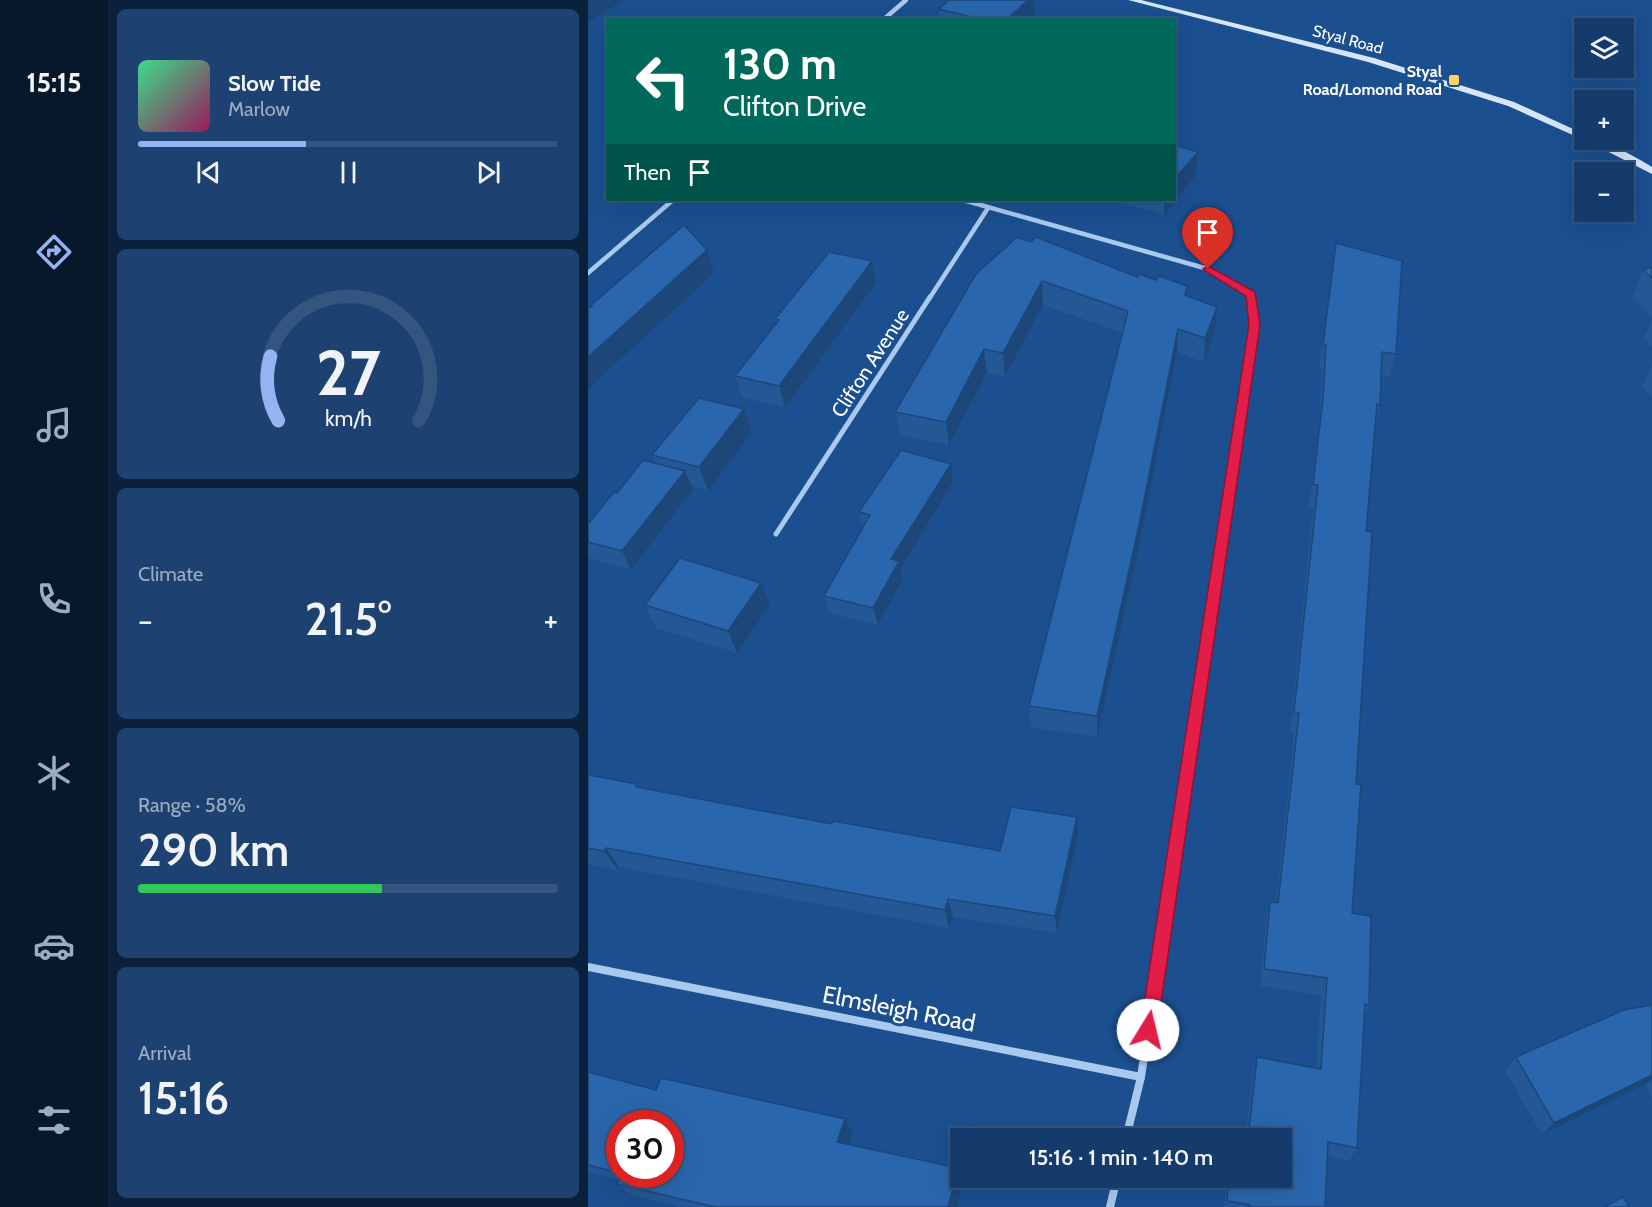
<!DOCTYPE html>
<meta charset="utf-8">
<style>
body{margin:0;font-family:Cabin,sans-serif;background:#1d4271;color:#f1f3f6;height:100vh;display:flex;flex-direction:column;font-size:22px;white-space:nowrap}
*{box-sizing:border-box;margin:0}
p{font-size:20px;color:#9dadc1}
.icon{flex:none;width:33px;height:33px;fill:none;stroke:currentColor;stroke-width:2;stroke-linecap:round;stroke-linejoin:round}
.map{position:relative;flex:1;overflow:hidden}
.drawer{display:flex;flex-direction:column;gap:9px;padding:9px;background:#0b203b;width:480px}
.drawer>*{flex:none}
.guide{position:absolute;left:18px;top:18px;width:570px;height:183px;border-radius:0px;box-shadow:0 6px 24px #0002,0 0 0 2px #33557e;background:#00695c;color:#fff;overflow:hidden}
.fabs{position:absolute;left:986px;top:18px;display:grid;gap:12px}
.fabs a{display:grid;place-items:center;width:60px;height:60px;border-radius:0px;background:#143b6b;box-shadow:0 6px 24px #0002,0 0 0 2px #33557e;font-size:30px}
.speed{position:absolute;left:18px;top:1110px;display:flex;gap:12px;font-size:30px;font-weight:700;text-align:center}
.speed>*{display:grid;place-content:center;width:78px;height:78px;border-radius:50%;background:#143b6b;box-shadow:0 6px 24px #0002,0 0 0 2px #33557e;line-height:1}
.speed .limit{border:9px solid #d22;background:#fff;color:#111}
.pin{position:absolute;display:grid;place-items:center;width:51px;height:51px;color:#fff;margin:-62px -26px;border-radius:50% 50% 50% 0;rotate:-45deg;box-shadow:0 0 6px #0007}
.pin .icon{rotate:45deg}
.me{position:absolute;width:66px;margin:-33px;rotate:9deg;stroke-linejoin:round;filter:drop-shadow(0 0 4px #0008)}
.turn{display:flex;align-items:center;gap:21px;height:126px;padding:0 18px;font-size:27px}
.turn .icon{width:78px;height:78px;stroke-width:2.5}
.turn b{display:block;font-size:42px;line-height:51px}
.then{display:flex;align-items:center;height:57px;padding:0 18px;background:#0003;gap:12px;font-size:22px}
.big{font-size:45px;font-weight:600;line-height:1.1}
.drawer .widget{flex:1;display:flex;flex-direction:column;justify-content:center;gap:9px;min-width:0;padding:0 21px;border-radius:9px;background:#1d4271}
.drawer .dial{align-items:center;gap:0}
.dial svg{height:156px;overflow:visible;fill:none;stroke:#33557e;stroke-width:7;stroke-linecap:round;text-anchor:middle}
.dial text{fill:#f1f3f6;stroke:none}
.song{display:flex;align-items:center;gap:18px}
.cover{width:72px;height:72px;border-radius:9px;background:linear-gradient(135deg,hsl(150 70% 55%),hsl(330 70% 35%))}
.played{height:6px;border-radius:3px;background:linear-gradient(90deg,#95b2f1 40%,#33557e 40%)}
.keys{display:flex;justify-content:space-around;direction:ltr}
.heat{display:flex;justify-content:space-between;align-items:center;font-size:33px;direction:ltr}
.charge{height:9px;border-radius:4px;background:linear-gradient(90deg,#34c759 58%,#33557e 0)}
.trip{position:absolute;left:362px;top:1128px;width:342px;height:60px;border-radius:0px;background:#143b6b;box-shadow:0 6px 24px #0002,0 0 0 2px #33557e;font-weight:600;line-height:60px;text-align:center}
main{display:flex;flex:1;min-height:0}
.tab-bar{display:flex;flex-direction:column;width:108px;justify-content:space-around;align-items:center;background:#08182b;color:#9dadc1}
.tab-bar .icon{width:42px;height:42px}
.tab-bar .current{color:#95b2f1}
.tab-bar b{font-size:27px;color:#f1f3f6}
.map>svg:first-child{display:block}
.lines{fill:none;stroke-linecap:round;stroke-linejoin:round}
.minor-far2{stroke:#a9c9ee;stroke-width:4.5}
.minor-far1{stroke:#a9c9ee;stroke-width:5}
.minor{stroke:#a9c9ee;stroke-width:8}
.secondary{fill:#d6e6fa;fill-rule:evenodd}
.wall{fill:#245895;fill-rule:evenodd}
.shaded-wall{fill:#1d4779}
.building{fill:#2a66ad;stroke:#1d4779;stroke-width:1.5}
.route{fill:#e11d48;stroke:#92132f;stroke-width:1.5}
.poi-dot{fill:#ffd166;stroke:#1b4f8f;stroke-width:2}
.labels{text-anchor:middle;stroke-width:6;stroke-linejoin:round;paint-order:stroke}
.far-street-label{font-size:16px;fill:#fff;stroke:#1b4f8f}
.far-poi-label{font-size:16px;font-weight:bold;fill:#fff;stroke:#1b4f8f;text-anchor:end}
.street-label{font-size:20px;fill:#fff;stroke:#1b4f8f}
.near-street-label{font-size:24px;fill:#fff;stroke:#1b4f8f}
</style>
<main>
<nav class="tab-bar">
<b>15:15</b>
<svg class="icon current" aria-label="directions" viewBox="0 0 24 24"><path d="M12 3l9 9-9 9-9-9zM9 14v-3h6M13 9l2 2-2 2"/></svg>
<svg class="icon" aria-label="music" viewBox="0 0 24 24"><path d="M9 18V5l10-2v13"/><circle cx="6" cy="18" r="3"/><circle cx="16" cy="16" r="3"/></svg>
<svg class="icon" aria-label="phone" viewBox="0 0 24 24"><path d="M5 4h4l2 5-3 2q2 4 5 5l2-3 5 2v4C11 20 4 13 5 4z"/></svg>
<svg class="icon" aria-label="climate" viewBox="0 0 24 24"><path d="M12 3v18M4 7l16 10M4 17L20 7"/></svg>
<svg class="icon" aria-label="car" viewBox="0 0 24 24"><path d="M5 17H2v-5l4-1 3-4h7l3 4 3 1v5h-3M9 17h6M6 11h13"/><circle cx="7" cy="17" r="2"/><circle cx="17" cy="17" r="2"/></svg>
<svg class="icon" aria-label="filters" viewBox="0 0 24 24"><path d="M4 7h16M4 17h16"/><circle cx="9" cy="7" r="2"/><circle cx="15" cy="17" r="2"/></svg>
</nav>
<section class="drawer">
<div class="widget">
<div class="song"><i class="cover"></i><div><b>Slow Tide</b><p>Marlow</p></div></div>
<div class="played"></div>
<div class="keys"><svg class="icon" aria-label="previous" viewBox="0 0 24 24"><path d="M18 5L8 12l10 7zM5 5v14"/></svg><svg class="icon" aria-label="pause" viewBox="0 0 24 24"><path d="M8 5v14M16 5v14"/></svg><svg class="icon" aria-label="next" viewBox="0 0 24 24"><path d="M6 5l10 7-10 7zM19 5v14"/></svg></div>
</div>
<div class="widget dial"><svg viewBox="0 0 100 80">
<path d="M14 69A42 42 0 1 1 86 69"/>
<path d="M14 69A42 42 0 0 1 10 36" stroke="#95b2f1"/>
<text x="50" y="56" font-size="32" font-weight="700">27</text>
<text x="50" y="72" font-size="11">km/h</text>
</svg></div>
<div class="widget"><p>Climate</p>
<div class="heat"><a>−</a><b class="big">21.5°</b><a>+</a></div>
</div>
<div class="widget"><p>Range · 58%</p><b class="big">290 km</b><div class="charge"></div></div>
<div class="widget"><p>Arrival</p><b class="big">15:16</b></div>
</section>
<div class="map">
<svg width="1064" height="1207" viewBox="0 0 1064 1207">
<rect width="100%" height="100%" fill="#1b4f8f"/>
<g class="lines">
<g class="minor-far2">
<path d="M295 20 318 0"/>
<path d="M375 200 620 269 663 294 664 299"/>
<path d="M0 273 85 200"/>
<path d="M341 299 400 208"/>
</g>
<g class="minor-far1">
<path d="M188 534 342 297"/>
<path d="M612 691 667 325 663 297"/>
</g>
<g class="minor">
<path d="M0 967 553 1077 538 1138"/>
<path d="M553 1077 612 689"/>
<path d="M522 1207 529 1178"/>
</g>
<g class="secondary">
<path d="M540 0H553L786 58 926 102 996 134V140L920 106 780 62Z"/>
<path d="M997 140C1017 138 1047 157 1064 167V174Z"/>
</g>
</g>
<g class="wall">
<path d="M361 0H446L447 17 444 20H352L351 9Z"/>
<path d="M610 152 608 175 576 215 530 202V200H586Z"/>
<path d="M443 242 598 296 629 307 627 331 616 362 589 352 551 547 509 737 443 727 441 706 535 333 455 305 417 377 399 373 361 445 312 435 307 412Z"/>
<path d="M748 243 808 354 802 377 793 376 792 405 787 423 778 531 764 913 781 1005 776 1015 769 1148 761 1161 740 1156 737 1207H636L639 1178H693V1138H657L665 1071 669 1057 728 1068 733 995 672 986 678 920 682 902 688 903 706 734 702 733 725 508H721L731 422 734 369 731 368Z"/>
<path d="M284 261 288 283 197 408 154 397 147 376 188 323 187 319Z"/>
<path d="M1064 267V317L1044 297 1055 270Z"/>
<path d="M1064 320V346L1056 338Z"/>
<path d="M1064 364V396L1054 387Z"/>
<path d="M156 409 164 432 120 491 103 486 105 490 43 570 0 558V524L29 493 67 463 64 455Z"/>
<path d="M363 464 365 482 313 568 315 579 290 625 241 613 236 596 275 527 271 512Z"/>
<path d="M57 605H182L149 653 68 628Z"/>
<path d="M0 775 52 787 244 824 412 851 489 817 490 836 469 933 365 917 361 928 31 867 30 870 0 864Z"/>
<path d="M1064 1005V1100L1058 1084 954 1135 917 1071 928 1057Z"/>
<path d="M0 1072 68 1090 257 1119 265 1132 261 1145 370 1168 372 1172V1178L375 1180 369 1207H93L45 1196 29 1184 30 1180 0 1172ZM32 1124 82 1174H32Z"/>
</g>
<g class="shaded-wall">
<path d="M0 0H36L0 23Z"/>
<path d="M440 0H446L447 17 444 20H418Z"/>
<path d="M610 152 608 175 576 215V200H586V179Z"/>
<path d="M119 250 126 273 0 389V357Z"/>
<path d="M284 261 288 283 197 408 191 386Z"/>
<path d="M454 281 455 305 417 377 415 353Z"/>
<path d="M629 307 627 331 616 362 617 338Z"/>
<path d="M590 329 589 352 551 547 509 737V716Z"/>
<path d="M396 349 399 373 361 445 358 422Z"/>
<path d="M156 409 164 432 120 491 111 467Z"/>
<path d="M363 464 365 482 313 568 315 579 290 625 285 608 303 559Z"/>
<path d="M97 471 105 490 43 570 34 551Z"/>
<path d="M173 583 182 605 149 653 140 631Z"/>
<path d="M489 817 490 836 469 933 467 916Z"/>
<path d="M18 848 31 867 30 870 16 851Z"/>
<path d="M360 899 365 917 361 928 357 910Z"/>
<path d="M1064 1075V1079L1058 1084 954 1135 966 1123Z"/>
<path d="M257 1119 265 1132 258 1155 249 1142Z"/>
<path d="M370 1168 372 1172V1178H374L375 1180 369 1207H360Z"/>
</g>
<g class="building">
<path d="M361 0H440L418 20H396L351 9Z"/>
<path d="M586 145 610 152 586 179Z"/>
<path d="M96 225 119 250 0 357V309L4 306H2Z"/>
<path d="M429 237 443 242 448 237 549 277 551 274 568 280 571 276 599 286 597 295 629 307 617 338 590 329 551 525 509 716 441 706 540 311 454 281 415 353 396 349 358 422 307 412 388 274Z"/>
<path d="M748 243 814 261 808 354 794 352 792 405 789 404 778 531 784 532 768 784 773 785 764 913 783 916 781 1005 777 1004 769 1148 740 1142 737 1207H662V1205L639 1201 641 1178H693V1138H660L669 1057 733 1069 739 978 676 969 682 902 690 903 711 713 706 712 730 485H725L735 398 738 345H735Z"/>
<path d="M241 252 284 261 191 386 147 376 191 320 187 319Z"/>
<path d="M1064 267V278L1055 270Z"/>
<path d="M111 398 156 409 111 467 64 455Z"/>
<path d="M313 450 363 464 303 559 311 561 285 608 236 596 282 515 271 512Z"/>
<path d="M55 460 97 471 34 551 0 542V524L26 492 29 493Z"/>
<path d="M92 558 173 583 140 631 57 605Z"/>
<path d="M0 775 49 784 48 787 244 824 245 821 412 851 423 807 489 817 467 916 360 899 357 910 18 848 16 851 0 848Z"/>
<path d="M1064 1005V1075L966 1123 928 1057 1036 1010Z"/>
<path d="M0 1072 68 1090 73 1078 257 1119 249 1142 370 1168 360 1207H127L29 1184 33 1174H82V1124H32V1173L0 1165Z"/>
<path d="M1035 1197 1041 1207H1016Z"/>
</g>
<path class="route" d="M620 266 667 292 672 325 569 1030 566 1036 560 1039 554 1036 552 1030 661 325 658 296 617 271 615 269Z"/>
<rect class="poi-dot" x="860" y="74" width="12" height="12" rx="3"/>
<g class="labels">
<g class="far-street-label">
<text transform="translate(760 39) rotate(15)" y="6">Styal Road</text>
</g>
<g class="far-poi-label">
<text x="854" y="77">Styal<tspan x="854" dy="18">Road/Lomond Road</tspan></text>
</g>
<g class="street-label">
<text transform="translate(282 363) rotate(-57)" y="7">Clifton Avenue</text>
</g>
<g class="near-street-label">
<text transform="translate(311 1009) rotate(11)" y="8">Elmsleigh Road</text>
</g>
</g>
</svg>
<div class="fabs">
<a><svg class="icon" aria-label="layers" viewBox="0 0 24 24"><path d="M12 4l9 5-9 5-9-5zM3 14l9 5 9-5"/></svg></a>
<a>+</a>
<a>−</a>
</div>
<div class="speed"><div class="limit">30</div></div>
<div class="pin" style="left:620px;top:269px;background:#d93025"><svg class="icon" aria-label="arrive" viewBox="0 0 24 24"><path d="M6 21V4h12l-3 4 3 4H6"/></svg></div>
<svg class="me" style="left:560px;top:1030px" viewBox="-20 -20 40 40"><circle r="19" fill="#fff"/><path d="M0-13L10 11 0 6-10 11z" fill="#e11d48"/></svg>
<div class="trip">15:16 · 1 min · 140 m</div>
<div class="guide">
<div class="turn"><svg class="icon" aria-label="left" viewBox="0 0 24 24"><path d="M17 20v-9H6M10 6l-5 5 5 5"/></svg><div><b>130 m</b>Clifton Drive</div></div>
<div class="then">Then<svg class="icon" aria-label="arrive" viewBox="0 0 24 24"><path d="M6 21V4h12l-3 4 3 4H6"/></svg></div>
</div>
</div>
</main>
